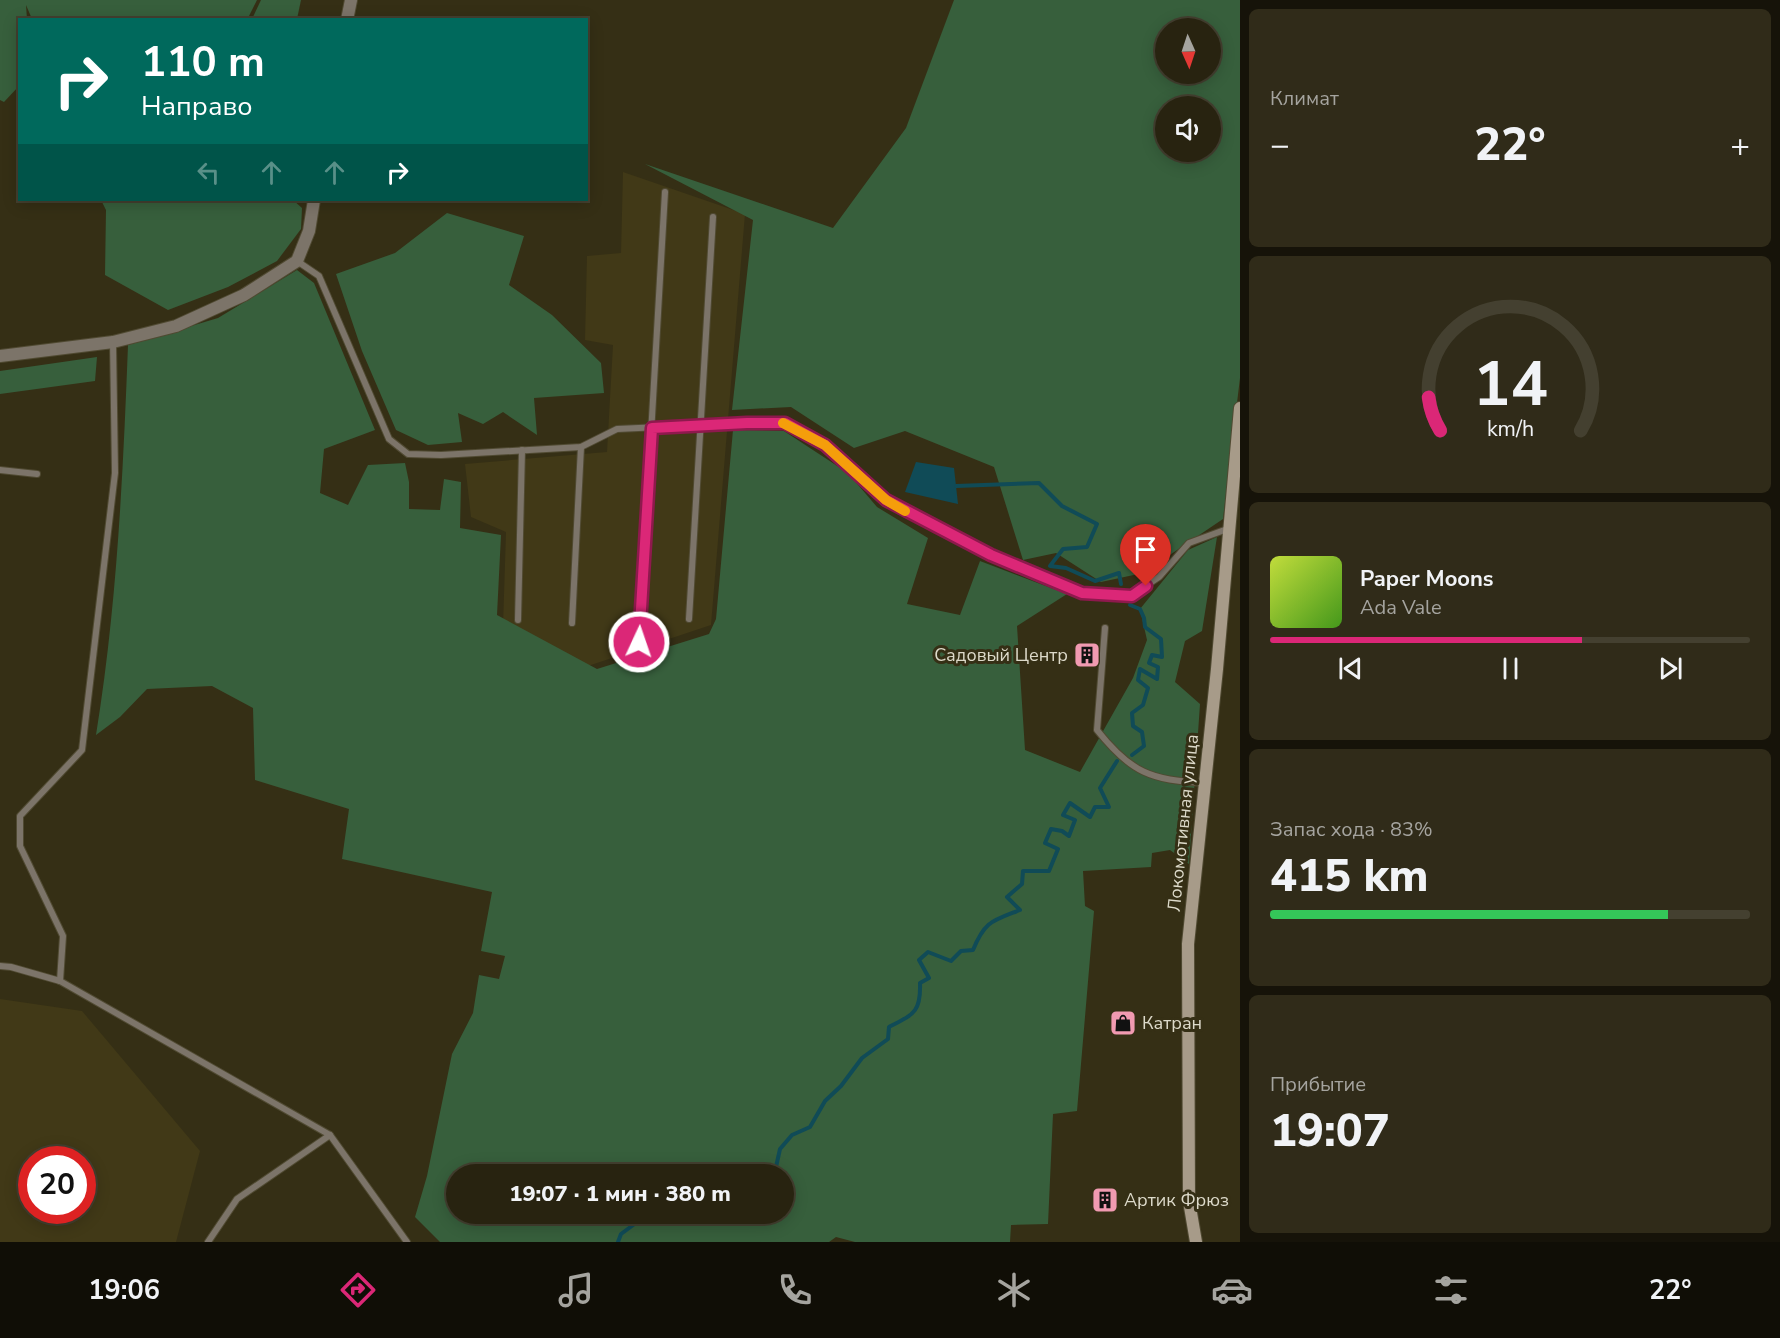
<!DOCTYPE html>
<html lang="ru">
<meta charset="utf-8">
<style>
body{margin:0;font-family:"Nunito Sans",sans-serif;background:#302b19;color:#f1f3f6;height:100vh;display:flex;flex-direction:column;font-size:22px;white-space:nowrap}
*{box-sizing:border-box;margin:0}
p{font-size:20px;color:#a5a49f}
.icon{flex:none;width:33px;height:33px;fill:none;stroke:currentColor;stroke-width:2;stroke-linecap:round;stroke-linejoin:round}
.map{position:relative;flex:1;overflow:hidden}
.details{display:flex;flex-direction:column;gap:9px;padding:9px;background:#161309;width:540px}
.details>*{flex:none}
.guide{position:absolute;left:18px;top:18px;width:570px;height:183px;border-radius:0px;box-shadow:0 3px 15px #0003,0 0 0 2px #444030;background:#00695c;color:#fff;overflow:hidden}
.needle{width:39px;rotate:177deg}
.buttons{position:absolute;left:1155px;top:18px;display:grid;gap:12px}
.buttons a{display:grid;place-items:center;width:66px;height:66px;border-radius:50%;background:#282310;box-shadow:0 3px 15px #0003,0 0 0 2px #444030;font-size:30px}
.speed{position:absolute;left:18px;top:1146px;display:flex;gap:12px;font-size:30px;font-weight:700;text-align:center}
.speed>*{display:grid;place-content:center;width:78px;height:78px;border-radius:50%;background:#282310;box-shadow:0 3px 15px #0003,0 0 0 2px #444030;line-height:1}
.speed .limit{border:9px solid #d22;background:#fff;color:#111}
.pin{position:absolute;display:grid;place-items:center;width:51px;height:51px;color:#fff;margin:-62px -26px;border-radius:50% 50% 50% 0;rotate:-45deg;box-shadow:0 0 6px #0007}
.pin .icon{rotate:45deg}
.me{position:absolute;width:66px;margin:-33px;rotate:3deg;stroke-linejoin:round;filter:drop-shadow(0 0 4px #0008)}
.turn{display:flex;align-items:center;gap:21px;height:126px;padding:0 24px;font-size:27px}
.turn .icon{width:78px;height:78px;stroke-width:2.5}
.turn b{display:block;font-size:42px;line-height:51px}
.lanes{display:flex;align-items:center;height:57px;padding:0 24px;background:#0003;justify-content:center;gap:30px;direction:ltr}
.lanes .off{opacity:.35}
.big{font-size:45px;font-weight:800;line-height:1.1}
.details .card{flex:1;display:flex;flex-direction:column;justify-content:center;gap:9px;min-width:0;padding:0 21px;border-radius:9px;background:#302b19}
.details .dial{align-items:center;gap:0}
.dial svg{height:156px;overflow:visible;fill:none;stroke:#444030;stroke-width:7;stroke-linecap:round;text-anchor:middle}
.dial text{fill:#f1f3f6;stroke:none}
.song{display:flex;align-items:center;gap:18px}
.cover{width:72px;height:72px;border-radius:9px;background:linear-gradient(135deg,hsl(70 70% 55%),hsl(100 70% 35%))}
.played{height:6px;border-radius:3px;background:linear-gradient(90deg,#db2777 65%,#444030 65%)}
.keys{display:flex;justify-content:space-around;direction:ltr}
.heat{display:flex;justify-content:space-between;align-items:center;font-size:33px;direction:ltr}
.charge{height:9px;border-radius:4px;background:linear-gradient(90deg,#34c759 83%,#444030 0)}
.trip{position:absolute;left:446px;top:1164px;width:348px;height:60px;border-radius:30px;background:#282310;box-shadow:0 3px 15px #0003,0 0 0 2px #444030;font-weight:800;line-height:60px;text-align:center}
.tab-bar{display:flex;height:96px;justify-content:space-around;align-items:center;background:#100e06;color:#a5a49f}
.tab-bar .icon{width:42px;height:42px}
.tab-bar .selected{color:#db2777}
.tab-bar b{font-size:27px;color:#f1f3f6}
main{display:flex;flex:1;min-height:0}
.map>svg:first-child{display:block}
.built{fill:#413917;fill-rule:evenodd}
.green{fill:#375f3c;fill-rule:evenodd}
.water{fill:#104b57}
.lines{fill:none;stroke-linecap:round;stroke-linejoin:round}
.stream{stroke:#104b57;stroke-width:4}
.lane-casing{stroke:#504a32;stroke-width:8}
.street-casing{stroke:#504a32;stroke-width:14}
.secondary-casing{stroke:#504a32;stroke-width:14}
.lane{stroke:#7c7469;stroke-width:6}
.street{stroke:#7c7469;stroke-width:12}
.secondary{stroke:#a79b89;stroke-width:12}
.route-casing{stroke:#8e194d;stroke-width:15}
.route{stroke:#db2777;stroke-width:10}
.slow{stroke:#f59e0b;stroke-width:10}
.labels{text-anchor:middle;stroke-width:6;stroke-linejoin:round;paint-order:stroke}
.poi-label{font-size:18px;fill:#dddaca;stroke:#352f15;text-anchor:start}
.street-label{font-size:18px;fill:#dddaca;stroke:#352f15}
</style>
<main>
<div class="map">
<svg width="1240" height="1242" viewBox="0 0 1240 1242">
<rect width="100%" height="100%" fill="#352f15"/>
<g class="built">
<path d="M623 172 745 214 711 625 585 667 503 626 506 532 471 517 465 464 607 452 613 345 585 340 587 256 621 253Z"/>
<path d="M0 999 82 1011 200 1151 176 1242H0ZM32 1160H82V1210H32Z"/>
</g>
<g class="green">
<path d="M0 0H257L247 20 32 19 26 5 27 19 20 20 19 86 4 102 0 100Z"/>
<path d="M261 0H301L297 19H252Z"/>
<path d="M954 0H1240V378L1223 519 1143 573 1101 582 1056 553 1023 560 994 467 905 431 854 448 791 407 732 410 753 220 645 164 833 228 906 128ZM1166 28H1210V74H1166ZM1166 106H1210V152H1166Z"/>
<path d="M101 200H293L302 208 301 229 277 261 228 287 168 310 105 275 106 210Z"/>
<path d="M447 213 524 236 509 285 552 315 601 363 604 393 534 398 537 435 503 412 483 424 458 413 462 442 428 445 396 430 362 351 336 274 395 253Z"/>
<path d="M297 270 314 283 375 430 324 449 320 493 348 505 368 465 405 463 409 482V509L440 510 444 479 461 482 460 528 501 535 497 615 597 669 709 634 716 619 733 430 784 431 848 473 877 507 928 538 907 604 960 615 980 561 1067 594 1017 626 1025 750 1080 772 1133 678 1147 640 1140 609 1188 550 1217 537 1202 631 1185 641 1175 682 1200 704 1189 864 1170 850 1152 853 1151 867 1083 871 1085 906 1094 911 1077 1111 1053 1114 1048 1224 1011 1225 1010 1242H855L836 1237 829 1242H440L415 1217 427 1176 452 1054 473 1013 479 975 499 979 505 956 481 951 492 892 342 859 349 809 255 780 253 708 212 686 147 689 120 717 96 735C117 606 123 475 128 345L218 318ZM456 1174H783V1214H456Z"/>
<path d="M97 357 95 381 0 394V371Z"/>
</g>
<path class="water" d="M916 462 954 468 958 504 905 492Z"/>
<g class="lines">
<g class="stream">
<path d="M956 486 1039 483 1062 506 1097 524 1087 547 1063 549 1050 566 1066 568 1095 581 1119 573 1121 584"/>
<path d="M1130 605 1140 609 1144 618 1145 627 1161 639 1162 657 1152 655 1149 663 1158 667 1157 679 1140 669 1138 680 1148 688 1143 705 1132 713 1133 726 1142 732 1144 746 1132 755"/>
<path d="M767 1174 776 1167 780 1149 792 1135 810 1127 825 1101 841 1086 862 1058 888 1039 889 1027C914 1014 921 1012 920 983L929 978 919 960 928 952 951 961 961 951 973 950C985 921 992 921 1020 910L1007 897 1022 884 1023 871H1049L1058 849 1045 843 1051 829 1062 831 1069 836 1075 820 1063 815 1070 803 1090 817 1095 807H1109L1100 788 1117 761"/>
<path d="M618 1242 621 1234 648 1214"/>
</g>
<defs>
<g id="lane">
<path d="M297 261 319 276 389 439 408 454 441 455 581 447 617 429 747 423H785L825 445 886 500 991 555 1081 593 1132 595 1159 577 1189 543 1230 528"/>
<path d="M0 470 37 474"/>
<path d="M689 619 713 217"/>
<path d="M518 620 522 450"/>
<path d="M572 623 581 447"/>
<path d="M1105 628 1097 730C1131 773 1151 780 1204 783"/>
<path d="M639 642 665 192"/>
<path d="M0 966 11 967 60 981 330 1135 407 1242"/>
<path d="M60 981 63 936 20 846V816L82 750 115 473 113 342"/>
<path d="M208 1242 237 1199 330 1135"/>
</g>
<g id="street">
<path d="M347 20 351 0"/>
<path d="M0 356 113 342 176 326 244 295 297 261 309 231 314 200"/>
</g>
<path id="secondary" d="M1196 1242 1189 1201 1188 944 1217 669 1240 408"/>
</defs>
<use href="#lane" class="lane-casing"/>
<use href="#street" class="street-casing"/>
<use href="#secondary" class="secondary-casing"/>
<use href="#lane" class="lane"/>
<use href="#street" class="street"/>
<use href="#secondary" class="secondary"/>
</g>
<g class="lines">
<defs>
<path id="route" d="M639 642 652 428 747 423H785L825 445 886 500 991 555 1082 593 1132 596 1146 586"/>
</defs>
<use href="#route" class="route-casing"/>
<use href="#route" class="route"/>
<path class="slow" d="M783 423 825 445 886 500 905 511"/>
</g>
<defs>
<symbol id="building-square" viewBox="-11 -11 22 22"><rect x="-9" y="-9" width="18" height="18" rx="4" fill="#f19ab1" stroke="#352f15"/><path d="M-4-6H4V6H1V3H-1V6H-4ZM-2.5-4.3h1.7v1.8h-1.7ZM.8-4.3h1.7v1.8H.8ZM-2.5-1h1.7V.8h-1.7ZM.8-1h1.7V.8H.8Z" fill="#111"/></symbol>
<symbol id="shop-square" viewBox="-11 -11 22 22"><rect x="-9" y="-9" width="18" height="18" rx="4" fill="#f19ab1" stroke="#352f15"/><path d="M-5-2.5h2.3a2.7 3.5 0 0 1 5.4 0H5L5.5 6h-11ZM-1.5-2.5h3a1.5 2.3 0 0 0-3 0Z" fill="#111"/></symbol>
</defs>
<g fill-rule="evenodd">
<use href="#building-square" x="1072" y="640" width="30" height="30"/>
<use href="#shop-square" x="1108" y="1008" width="30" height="30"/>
<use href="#building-square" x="1090" y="1185" width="30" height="30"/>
</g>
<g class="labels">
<g class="poi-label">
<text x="1068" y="661" text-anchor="end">Садовый Центр</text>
<text x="1142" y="1029">Катран</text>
<text x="1124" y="1206">Артик Фрюз</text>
</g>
<g class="street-label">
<text transform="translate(1183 823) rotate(-84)" y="6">Локомотивная улица</text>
</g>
</g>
</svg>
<div class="buttons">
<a><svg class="needle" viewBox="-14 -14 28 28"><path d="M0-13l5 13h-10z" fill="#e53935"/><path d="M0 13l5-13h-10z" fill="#a5a49f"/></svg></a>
<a><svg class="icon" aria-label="sound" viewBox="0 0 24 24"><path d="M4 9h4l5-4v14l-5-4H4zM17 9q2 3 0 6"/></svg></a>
</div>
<div class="speed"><div class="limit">20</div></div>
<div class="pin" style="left:1146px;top:586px;background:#d93025"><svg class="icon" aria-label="arrive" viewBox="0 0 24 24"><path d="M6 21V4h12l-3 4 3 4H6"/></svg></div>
<svg class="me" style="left:639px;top:642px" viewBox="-20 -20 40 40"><circle r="17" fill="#db2777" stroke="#fff" stroke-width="3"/><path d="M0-11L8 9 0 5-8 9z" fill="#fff"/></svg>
<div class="trip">19:07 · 1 мин · 380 m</div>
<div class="guide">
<div class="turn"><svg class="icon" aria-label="right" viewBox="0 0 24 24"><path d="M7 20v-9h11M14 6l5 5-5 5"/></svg><div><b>110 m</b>Направо</div></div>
<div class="lanes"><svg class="icon off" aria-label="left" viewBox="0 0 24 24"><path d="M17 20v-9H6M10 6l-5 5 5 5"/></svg><svg class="icon off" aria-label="ahead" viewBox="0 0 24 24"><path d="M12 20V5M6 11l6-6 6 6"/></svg><svg class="icon off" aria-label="ahead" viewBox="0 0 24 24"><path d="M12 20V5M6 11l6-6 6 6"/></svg><svg class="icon" aria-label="right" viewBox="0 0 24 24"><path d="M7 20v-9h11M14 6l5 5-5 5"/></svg></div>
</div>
</div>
<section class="details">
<div class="card"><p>Климат</p>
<div class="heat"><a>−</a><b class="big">22°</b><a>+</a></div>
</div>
<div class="card dial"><svg viewBox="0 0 100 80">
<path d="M14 69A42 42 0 1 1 86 69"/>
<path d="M14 69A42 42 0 0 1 8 52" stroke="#db2777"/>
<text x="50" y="56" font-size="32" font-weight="700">14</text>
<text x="50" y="72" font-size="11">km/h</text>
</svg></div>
<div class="card">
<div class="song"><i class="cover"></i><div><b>Paper Moons</b><p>Ada Vale</p></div></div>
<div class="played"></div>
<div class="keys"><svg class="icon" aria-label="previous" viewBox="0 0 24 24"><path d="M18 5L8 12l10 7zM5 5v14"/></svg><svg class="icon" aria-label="pause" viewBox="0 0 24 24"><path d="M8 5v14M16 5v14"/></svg><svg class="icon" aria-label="next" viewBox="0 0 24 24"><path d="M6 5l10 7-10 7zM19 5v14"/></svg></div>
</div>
<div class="card"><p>Запас хода · 83%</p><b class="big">415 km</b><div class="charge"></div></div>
<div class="card"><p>Прибытие</p><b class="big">19:07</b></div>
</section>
</main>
<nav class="tab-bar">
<b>19:06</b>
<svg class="icon selected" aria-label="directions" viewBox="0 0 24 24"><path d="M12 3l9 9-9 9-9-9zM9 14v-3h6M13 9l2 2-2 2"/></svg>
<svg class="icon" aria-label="music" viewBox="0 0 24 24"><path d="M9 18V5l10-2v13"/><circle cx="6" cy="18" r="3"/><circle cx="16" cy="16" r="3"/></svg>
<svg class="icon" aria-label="phone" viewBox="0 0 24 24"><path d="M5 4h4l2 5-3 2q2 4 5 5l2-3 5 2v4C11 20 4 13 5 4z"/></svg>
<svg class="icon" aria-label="climate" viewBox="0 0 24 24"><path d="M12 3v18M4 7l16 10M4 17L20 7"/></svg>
<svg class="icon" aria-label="car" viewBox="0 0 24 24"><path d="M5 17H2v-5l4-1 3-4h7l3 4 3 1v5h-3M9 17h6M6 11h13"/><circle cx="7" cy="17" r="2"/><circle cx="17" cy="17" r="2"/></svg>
<svg class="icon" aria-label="filters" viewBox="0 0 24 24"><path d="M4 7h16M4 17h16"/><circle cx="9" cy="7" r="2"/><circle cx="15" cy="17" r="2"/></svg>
<b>22°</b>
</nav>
